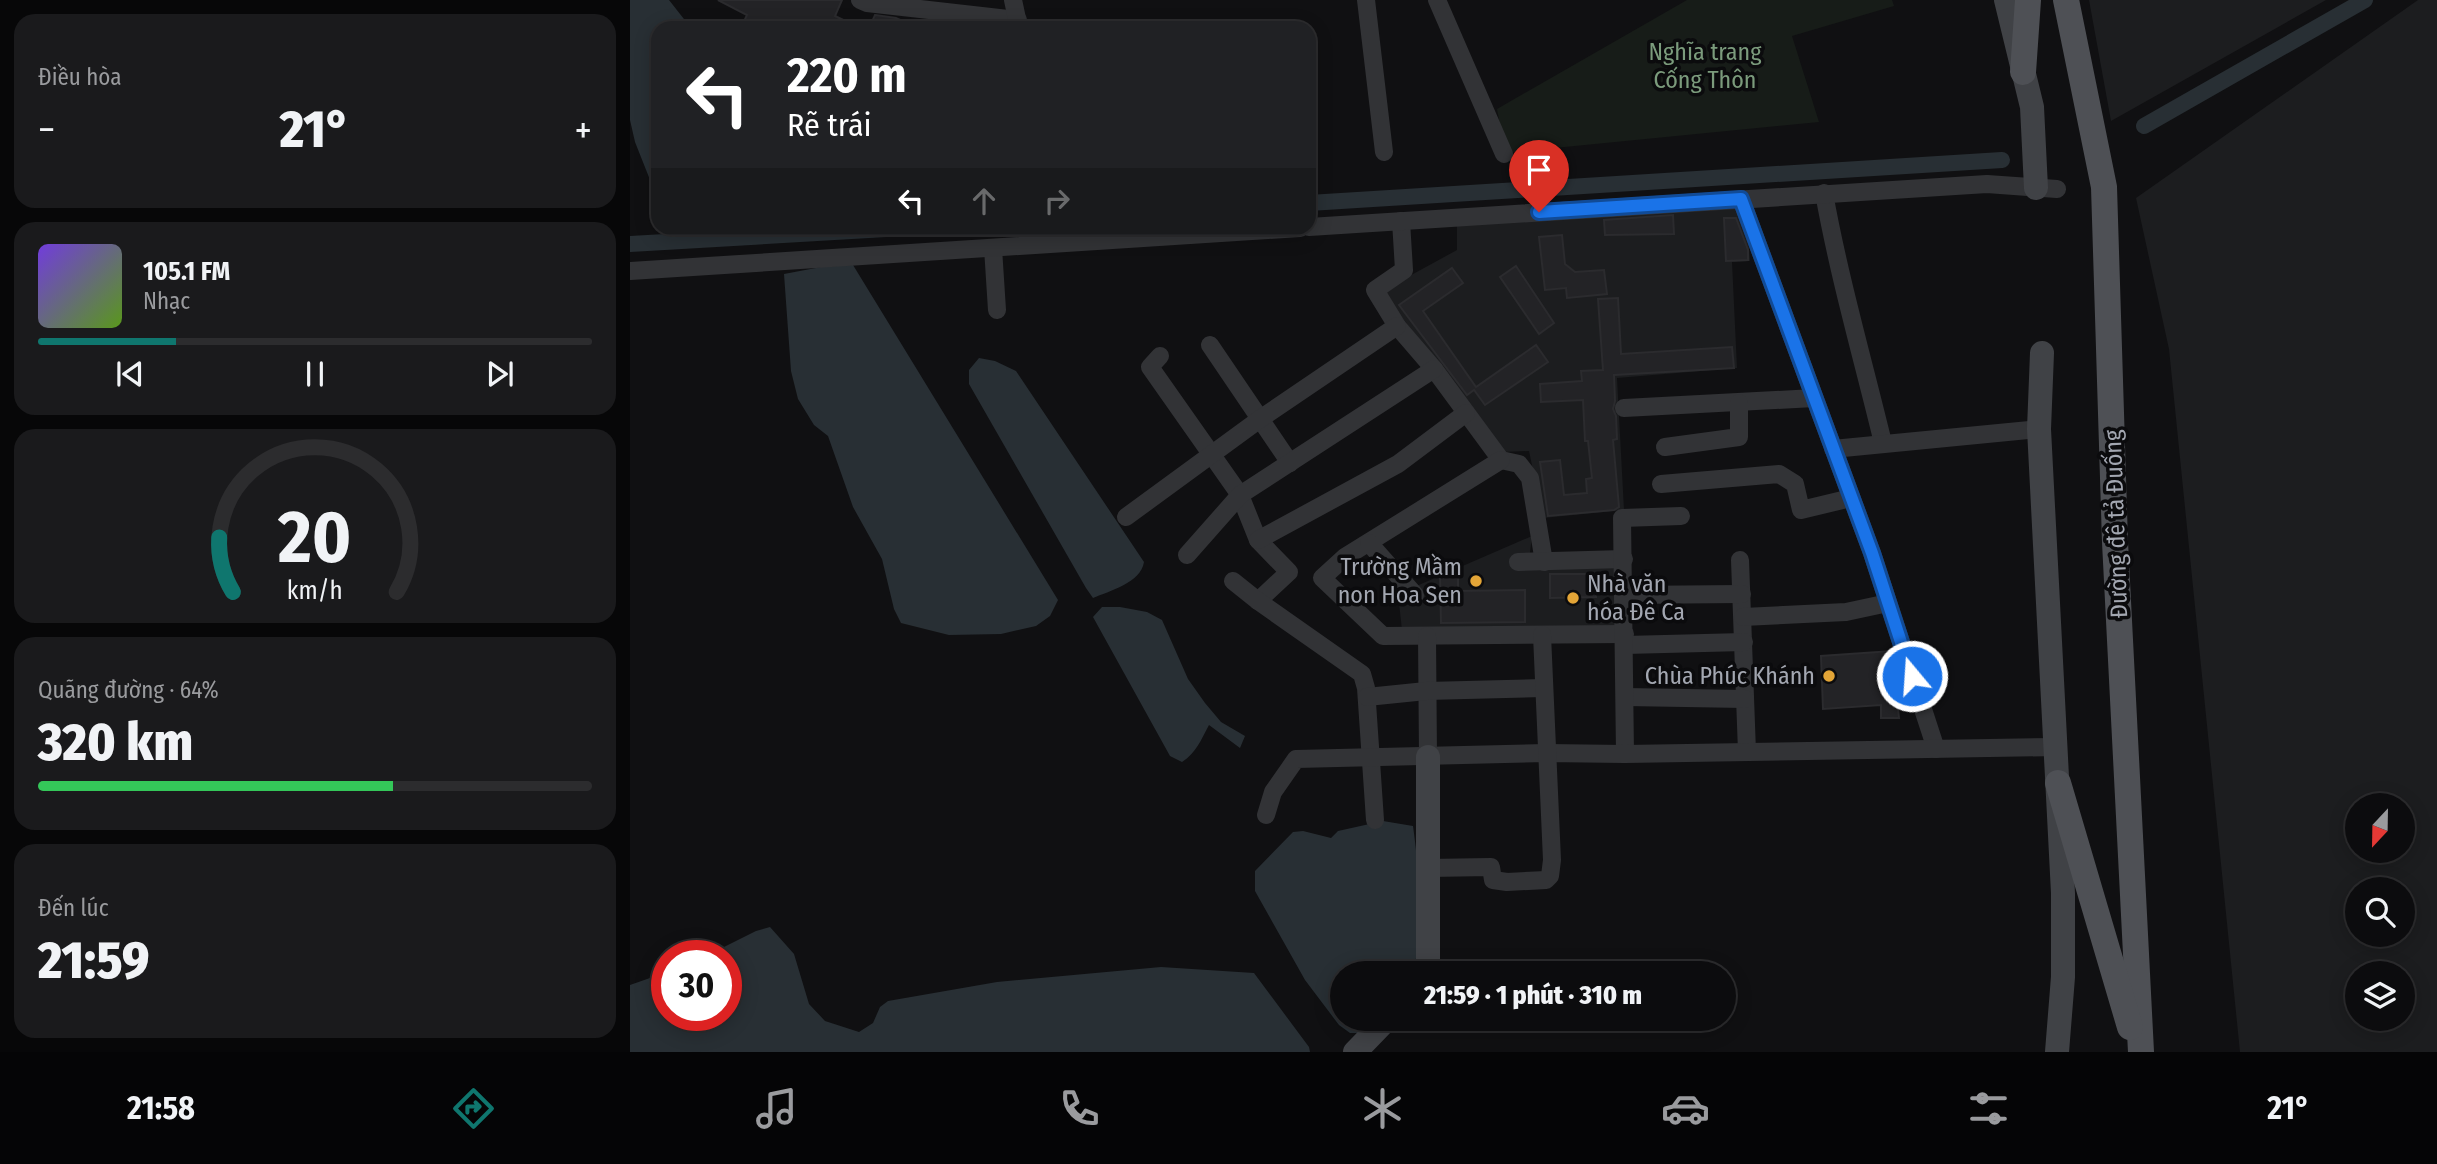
<!DOCTYPE html>
<html lang="vi">
<meta charset="utf-8">
<style>
body{margin:0;font-family:"Fira Sans Condensed",sans-serif;background:#1a1a1c;color:#f1f3f6;height:100vh;display:flex;flex-direction:column;font-size:26px;white-space:nowrap}
*{box-sizing:border-box;margin:0}
p{font-size:23px;color:#9a9b9e}
.icon{flex:none;width:38px;height:38px;fill:none;stroke:currentColor;stroke-width:2;stroke-linecap:round;stroke-linejoin:round}
.map{position:relative;flex:1;overflow:hidden}
.panel{display:flex;flex-direction:column;gap:14px;padding:14px;background:#070708;width:630px}
.panel>*{flex:none}
.hud{position:absolute;left:21px;top:21px;width:665px;height:214px;border-radius:21px;box-shadow:0 4px 18px #0003,0 0 0 2px #2c2c2e;background:#202124;color:#fff;overflow:hidden}
.needle{width:46px;rotate:202deg}
.buttons{position:absolute;left:1715px;top:793px;display:grid;gap:14px}
.buttons a{display:grid;place-items:center;width:70px;height:70px;border-radius:50%;background:#0c0c0e;box-shadow:0 4px 18px #0003,0 0 0 2px #2c2c2e;font-size:35px}
.speed{position:absolute;left:21px;top:940px;display:flex;gap:14px;font-size:35px;font-weight:700;text-align:center}
.speed>*{display:grid;place-content:center;width:91px;height:91px;border-radius:50%;background:#0c0c0e;box-shadow:0 4px 18px #0003,0 0 0 2px #2c2c2e;line-height:1}
.speed .limit{border:10px solid #d22;background:#fff;color:#111}
.pin{position:absolute;display:grid;place-items:center;width:60px;height:60px;color:#fff;margin:-72px -30px;border-radius:50% 50% 50% 0;rotate:-45deg;box-shadow:0 0 7px #0007}
.pin .icon{rotate:45deg}
.me{position:absolute;width:77px;margin:-38px;rotate:342deg;stroke-linejoin:round;filter:drop-shadow(0 0 5px #0008)}
.turn{display:flex;align-items:center;gap:24px;height:147px;padding:0 21px;font-size:32px}
.turn .icon{width:91px;height:91px;stroke-width:2.5}
.turn b{display:block;font-size:49px;line-height:60px}
.lanes{display:flex;align-items:center;height:66px;padding:0 21px;background:#0003;justify-content:center;gap:35px;direction:ltr}
.lanes .off{opacity:.35}
.big{font-size:52px;font-weight:800;line-height:1.1}
.panel .card{flex:1;display:flex;flex-direction:column;justify-content:center;gap:10px;min-width:0;padding:0 24px;border-radius:21px;background:#1a1a1c}
.panel .dial{align-items:center;gap:0}
.dial svg{height:182px;overflow:visible;fill:none;stroke:#2c2c2e;stroke-width:7;stroke-linecap:round;text-anchor:middle}
.dial text{fill:#f1f3f6;stroke:none}
.song{display:flex;align-items:center;gap:21px}
.cover{width:84px;height:84px;border-radius:10px;background:linear-gradient(135deg,hsl(260 70% 55%),hsl(90 70% 35%))}
.played{height:7px;border-radius:4px;background:linear-gradient(90deg,#0f766e 25%,#2c2c2e 25%)}
.keys{display:flex;justify-content:space-around;direction:ltr}
.heat{display:flex;justify-content:space-between;align-items:center;font-size:38px;direction:ltr}
.charge{height:10px;border-radius:5px;background:linear-gradient(90deg,#34c759 64%,#2c2c2e 0)}
.trip{position:absolute;left:700px;top:961px;width:406px;height:70px;border-radius:35px;background:#0c0c0e;box-shadow:0 4px 18px #0003,0 0 0 2px #2c2c2e;font-weight:800;line-height:70px;text-align:center}
.tabs{display:flex;height:112px;justify-content:space-around;align-items:center;background:#050506;color:#9a9b9e}
.tabs .icon{width:49px;height:49px}
.tabs .active{color:#0f766e}
.tabs b{font-size:32px;color:#f1f3f6}
main{display:flex;flex:1;min-height:0}
.map>svg:first-child{display:block}
.built{fill:#1c1d1f;fill-rule:evenodd}
.green{fill:#171c18}
.water{fill:#282f34}
.lines{fill:none;stroke-linecap:round;stroke-linejoin:round}
.canal{stroke:#282f34;stroke-width:16}
.building{fill:#232326;stroke:#2b2b2e;stroke-width:2}
.street{stroke:#323336;stroke-width:18}
.secondary{stroke:#404246;stroke-width:24}
.primary{stroke:#4e5055;stroke-width:26}
.route-casing{stroke:#114b97;stroke-width:18}
.route{stroke:#1a73e8;stroke-width:12}
.poi-dot{fill:#e3a537;stroke:#0b0b0d;stroke-width:2.5}
.labels{text-anchor:middle;stroke-width:7;stroke-linejoin:round;paint-order:stroke}
.park-label{font-size:24px;fill:#7b9b7c;stroke:#0b0b0d}
.street-label{font-size:24px;fill:#a3a7b1;stroke:#0b0b0d}
.poi-label{font-size:24px;fill:#a3a7b1;stroke:#0b0b0d;text-anchor:end}
</style>
<main>
<section class="panel">
<div class="card"><p>Điều hòa</p>
<div class="heat"><a>−</a><b class="big">21°</b><a>+</a></div>
</div>
<div class="card">
<div class="song"><i class="cover"></i><div><b>105.1 FM</b><p>Nhạc</p></div></div>
<div class="played"></div>
<div class="keys"><svg class="icon" aria-label="previous" viewBox="0 0 24 24"><path d="M18 5L8 12l10 7zM5 5v14"/></svg><svg class="icon" aria-label="pause" viewBox="0 0 24 24"><path d="M8 5v14M16 5v14"/></svg><svg class="icon" aria-label="next" viewBox="0 0 24 24"><path d="M6 5l10 7-10 7zM19 5v14"/></svg></div>
</div>
<div class="card dial"><svg viewBox="0 0 100 80">
<path d="M14 69A42 42 0 1 1 86 69"/>
<path d="M14 69A42 42 0 0 1 8 45" stroke="#0f766e"/>
<text x="50" y="56" font-size="32" font-weight="700">20</text>
<text x="50" y="72" font-size="11">km/h</text>
</svg></div>
<div class="card"><p>Quãng đường · 64%</p><b class="big">320 km</b><div class="charge"></div></div>
<div class="card"><p>Đến lúc</p><b class="big">21:59</b></div>
</section>
<div class="map">
<svg width="1807" height="1052" viewBox="0 0 1807 1052">
<rect width="100%" height="100%" fill="#101012"/>
<g class="built">
<path d="M1459 0H1696L1481 121Z"/>
<path d="M1788 0H1807V1052H1610L1539 349 1506 198ZM1727 805H1773V850H1727ZM1727 889H1773V934H1727ZM1727 973H1773V1018H1727Z"/>
<path d="M1116 206 1120 261 1102 262 1107 368 987 378 994 510 913 518 899 451 872 452 752 291 827 250V218Z"/>
<path d="M902 536 898 568 988 567 989 626 772 630 768 594Z"/>
</g>
<path class="green" d="M1057 0H1262L1264 6 1162 36 1189 122 875 153 867 109Z"/>
<g class="water">
<path d="M0 0H39L61 28H28V200L5 142 0 120Z"/>
<path d="M223 265 428 600 420 616 406 626 371 634 319 635 271 623 264 609 252 559 223 507 198 436 184 425 168 399 161 371 154 274 191 267Z"/>
<path d="M349 358 365 361 386 371 514 562C511 583 479 591 463 598L456 588 339 384V370Z"/>
<path d="M472 607H490L517 612 532 620 558 679 575 703 591 722 615 736 610 748 579 725C571 740 566 753 552 762L540 756 463 617Z"/>
<path d="M753 821 783 826C787 855 797 936 785 961 783 965 778 969 775 973H712V1018L743 1019 729 1033H720L709 1025 675 980 625 891V871L663 832 673 831 701 838 708 831Z"/>
<path d="M140 927 164 954 179 1004 195 1021 229 1032 243 1023 250 1007 258 1001 367 982 531 967 624 973 679 1047 680 1052H0V985L37 972V1015H96V956L78 955 126 931Z"/>
</g>
<g class="lines">
<g class="canal">
<path d="M1514 126 1735 0"/>
<path d="M679 203 1372 160"/>
<path d="M0 244 273 228"/>
</g>
</g>
<g class="building">
<path d="M88 0H212L205 16 230 28H111L117 15Z"/>
<path d="M245 15 266 18 288 28H239Z"/>
<path d="M298 21 324 24 333 28H295Z"/>
<path d="M1043 215 1044 234 975 235 974 220Z"/>
<path d="M1094 218H1106L1118 250V260L1096 261Z"/>
<path d="M932 235 935 264 945 272 974 270 977 294 937 298 936 288 915 290 909 237Z"/>
<path d="M886 266 924 323 909 334 870 277Z"/>
<path d="M822 268 833 283 793 311 846 387 906 345 918 362 855 405 844 390 837 395 769 305Z"/>
<path d="M988 298 991 354 1102 347 1104 368 984 375 985 401 983 409 986 416 987 439 983 440 989 507 984 510 918 516 910 462 930 460 934 495 957 493 956 479 962 478 958 441H955L953 400 911 402 910 384 952 381 951 371 973 370 968 299Z"/>
<path d="M810 574H828V591L895 590V622L811 623Z"/>
<path d="M920 574H965L966 597 920 598Z"/>
<path d="M1262 651 1269 718H1251V705L1193 709 1191 656Z"/>
</g>
<g class="lines">
<g class="street">
<path d="M230 0 237 3 388 20"/>
<path d="M383 0 389 28"/>
<path d="M736 0 754 152"/>
<path d="M807 0 874 154"/>
<path d="M1194 193C1209 277 1233 360 1253 443"/>
<path d="M1111 199 1242 553 1306 749"/>
<path d="M771 221 774 270 745 290 767 326 804 369 871 460 889 464 900 478 914 562"/>
<path d="M679 227 1357 184 1427 189"/>
<path d="M363 248 367 310"/>
<path d="M0 271 670 228"/>
<path d="M580 345 660 463"/>
<path d="M530 356 520 367 610 495 628 540 659 572 628 601"/>
<path d="M994 408 1184 398"/>
<path d="M1035 447 1109 437V403"/>
<path d="M1203 449 1409 429"/>
<path d="M871 460 715 557 692 578 753 636 995 634"/>
<path d="M1031 484 1149 474 1165 484 1171 510 1221 498"/>
<path d="M496 517 630 419 767 326"/>
<path d="M628 540 768 464 836 413"/>
<path d="M739 543 785 595"/>
<path d="M557 555 610 495 804 369"/>
<path d="M1110 560 1117 752"/>
<path d="M888 562 994 559"/>
<path d="M603 581 628 601 732 674 736 688 745 820"/>
<path d="M994 595 1112 594"/>
<path d="M1113 617 1216 612 1258 603"/>
<path d="M797 636 798 757"/>
<path d="M995 645 1114 642"/>
<path d="M737 697 796 691 913 688"/>
<path d="M995 697 1115 699"/>
<path d="M995 754 992 518 1051 516"/>
<path d="M636 815 643 792 666 759 916 753 995 754 1425 747"/>
<path d="M798 868 861 867 863 880 877 882 916 880 920 876 922 860 912 635"/>
</g>
<g class="secondary">
<path d="M1376 0 1402 107 1406 188"/>
<path d="M1412 353 1409 429 1433 893V977L1427 1052"/>
<path d="M798 973V757"/>
<path d="M725 1052 758 1018"/>
</g>
<g class="primary">
<path d="M1436 0 1474 187 1485 542 1511 1052"/>
<path d="M1393 72 1398 0"/>
<path d="M1428 783 1500 1027"/>
</g>
</g>
<g class="lines">
<defs>
<path id="route" d="M909 212 1111 199 1242 553 1282 676"/>
</defs>
<use href="#route" class="route-casing"/>
<use href="#route" class="route"/>
</g>
<g class="poi-dot">
<circle cx="846" cy="581" r="7"/>
<circle cx="943" cy="598" r="7"/>
<circle cx="1199" cy="676" r="7"/>
</g>
<g class="labels">
<g class="park-label">
<text x="1075" y="60">Nghĩa trang<tspan x="1075" dy="28">Cống Thôn</tspan></text>
</g>
<g class="street-label">
<text transform="translate(1486 524) rotate(-92)" y="8">Đường đê tả Đuống</text>
</g>
<g class="poi-label">
<text x="832" y="575">Trường Mầm<tspan x="832" dy="28">non Hoa Sen</tspan></text>
<text x="957" y="592" text-anchor="start">Nhà văn<tspan x="957" dy="28">hóa Đê Ca</tspan></text>
<text x="1185" y="684">Chùa Phúc Khánh</text>
</g>
</g>
</svg>
<div class="buttons">
<a><svg class="needle" viewBox="-14 -14 28 28"><path d="M0-13l5 13h-10z" fill="#e53935"/><path d="M0 13l5-13h-10z" fill="#9a9b9e"/></svg></a>
<a><svg class="icon" aria-label="search" viewBox="0 0 24 24"><circle cx="10" cy="10" r="6"/><path d="M15 15l6 6"/></svg></a>
<a><svg class="icon" aria-label="layers" viewBox="0 0 24 24"><path d="M12 4l9 5-9 5-9-5zM3 14l9 5 9-5"/></svg></a>
</div>
<div class="speed"><div class="limit">30</div></div>
<div class="pin" style="left:909px;top:212px;background:#d93025"><svg class="icon" aria-label="arrive" viewBox="0 0 24 24"><path d="M6 21V4h12l-3 4 3 4H6"/></svg></div>
<svg class="me" style="left:1282px;top:676px" viewBox="-20 -20 40 40"><circle r="17" fill="#1a73e8" stroke="#fff" stroke-width="3"/><path d="M0-11L8 9 0 5-8 9z" fill="#fff"/></svg>
<div class="trip">21:59 · 1 phút · 310 m</div>
<div class="hud">
<div class="turn"><svg class="icon" aria-label="left" viewBox="0 0 24 24"><path d="M17 20v-9H6M10 6l-5 5 5 5"/></svg><div><b>220 m</b>Rẽ trái</div></div>
<div class="lanes"><svg class="icon" aria-label="left" viewBox="0 0 24 24"><path d="M17 20v-9H6M10 6l-5 5 5 5"/></svg><svg class="icon off" aria-label="ahead" viewBox="0 0 24 24"><path d="M12 20V5M6 11l6-6 6 6"/></svg><svg class="icon off" aria-label="right" viewBox="0 0 24 24"><path d="M7 20v-9h11M14 6l5 5-5 5"/></svg></div>
</div>
</div>
</main>
<nav class="tabs">
<b>21:58</b>
<svg class="icon active" aria-label="directions" viewBox="0 0 24 24"><path d="M12 3l9 9-9 9-9-9zM9 14v-3h6M13 9l2 2-2 2"/></svg>
<svg class="icon" aria-label="music" viewBox="0 0 24 24"><path d="M9 18V5l10-2v13"/><circle cx="6" cy="18" r="3"/><circle cx="16" cy="16" r="3"/></svg>
<svg class="icon" aria-label="phone" viewBox="0 0 24 24"><path d="M5 4h4l2 5-3 2q2 4 5 5l2-3 5 2v4C11 20 4 13 5 4z"/></svg>
<svg class="icon" aria-label="climate" viewBox="0 0 24 24"><path d="M12 3v18M4 7l16 10M4 17L20 7"/></svg>
<svg class="icon" aria-label="car" viewBox="0 0 24 24"><path d="M5 17H2v-5l4-1 3-4h7l3 4 3 1v5h-3M9 17h6M6 11h13"/><circle cx="7" cy="17" r="2"/><circle cx="17" cy="17" r="2"/></svg>
<svg class="icon" aria-label="filters" viewBox="0 0 24 24"><path d="M4 7h16M4 17h16"/><circle cx="9" cy="7" r="2"/><circle cx="15" cy="17" r="2"/></svg>
<b>21°</b>
</nav>
